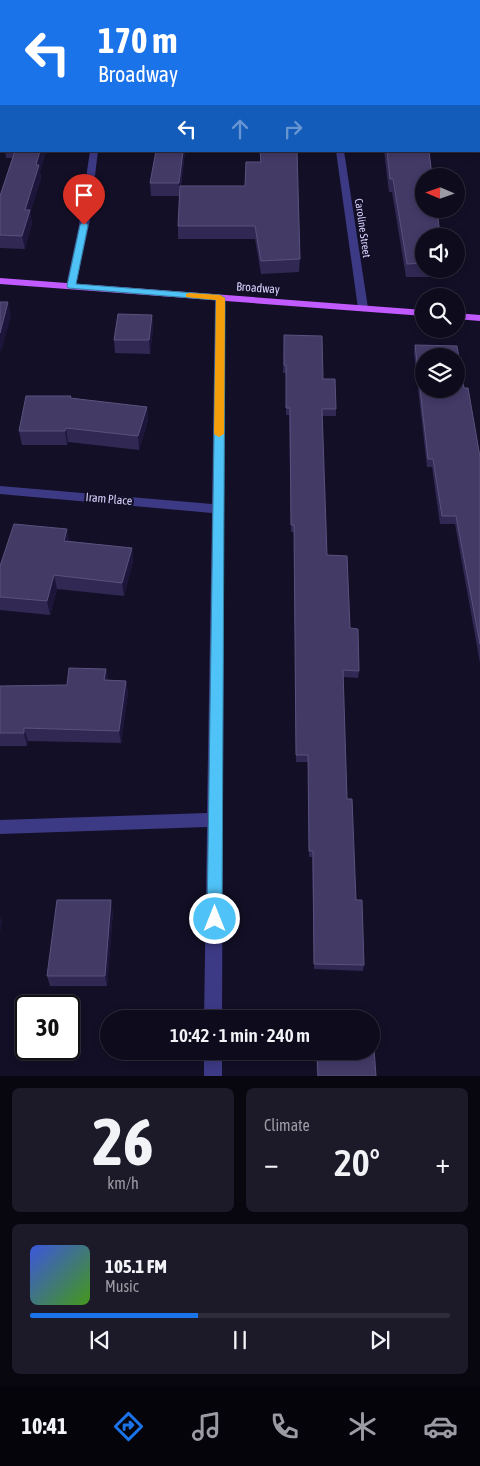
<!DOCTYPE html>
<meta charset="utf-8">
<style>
body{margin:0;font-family:"Asap Condensed",sans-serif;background:#1c1929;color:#f1f3f6;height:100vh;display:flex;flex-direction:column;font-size:19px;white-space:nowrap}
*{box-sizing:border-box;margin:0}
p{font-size:16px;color:#9b9ba3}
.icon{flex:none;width:28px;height:28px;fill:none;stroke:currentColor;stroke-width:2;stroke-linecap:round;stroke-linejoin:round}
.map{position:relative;height:1076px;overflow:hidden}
.side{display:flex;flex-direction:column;gap:12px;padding:12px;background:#08060f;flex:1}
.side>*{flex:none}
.hud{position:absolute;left:0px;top:0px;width:480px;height:152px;box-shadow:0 2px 8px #0003,0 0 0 1px #2e2b3b;background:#1a73e8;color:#fff;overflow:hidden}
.needle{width:32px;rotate:272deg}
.buttons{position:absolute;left:415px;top:168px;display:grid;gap:10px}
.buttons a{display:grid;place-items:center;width:50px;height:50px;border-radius:50%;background:#0e0b1c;box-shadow:0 2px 8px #0003,0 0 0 1px #2e2b3b;font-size:25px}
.speed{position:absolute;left:15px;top:995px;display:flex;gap:10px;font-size:25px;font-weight:700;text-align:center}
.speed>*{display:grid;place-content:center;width:65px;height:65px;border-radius:50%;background:#0e0b1c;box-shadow:0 2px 8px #0003,0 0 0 1px #2e2b3b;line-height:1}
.speed .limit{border:2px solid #111;border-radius:8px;background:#fff;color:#111}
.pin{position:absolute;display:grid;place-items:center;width:42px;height:42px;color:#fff;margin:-51px -21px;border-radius:50% 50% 50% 0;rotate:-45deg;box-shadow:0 0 5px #0007}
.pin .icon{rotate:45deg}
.me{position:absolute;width:55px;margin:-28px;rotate:0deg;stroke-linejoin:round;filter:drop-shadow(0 0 4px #0008)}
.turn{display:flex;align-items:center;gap:18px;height:105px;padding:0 15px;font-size:22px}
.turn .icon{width:65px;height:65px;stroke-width:2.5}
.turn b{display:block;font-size:35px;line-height:42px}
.lanes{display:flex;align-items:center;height:48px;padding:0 15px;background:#0003;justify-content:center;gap:25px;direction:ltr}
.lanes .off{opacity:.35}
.big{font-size:38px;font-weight:600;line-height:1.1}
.side .card{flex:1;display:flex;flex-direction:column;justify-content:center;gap:8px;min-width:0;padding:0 18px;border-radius:8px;background:#1c1929}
.side .dial{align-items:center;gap:0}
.dial b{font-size:65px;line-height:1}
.song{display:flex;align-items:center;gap:15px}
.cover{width:60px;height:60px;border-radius:8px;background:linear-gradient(135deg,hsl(230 70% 55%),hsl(100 70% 35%))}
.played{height:5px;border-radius:2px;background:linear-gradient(90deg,#1a73e8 40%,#2e2b3b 40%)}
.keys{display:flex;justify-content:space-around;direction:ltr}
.heat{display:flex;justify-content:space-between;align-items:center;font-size:28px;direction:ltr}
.side .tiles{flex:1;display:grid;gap:12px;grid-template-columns:1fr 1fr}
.card:last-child{grid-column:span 2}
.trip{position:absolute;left:100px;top:1010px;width:280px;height:50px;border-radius:25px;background:#0e0b1c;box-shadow:0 2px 8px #0003,0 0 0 1px #2e2b3b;font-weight:600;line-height:50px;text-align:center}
.menu{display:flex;height:80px;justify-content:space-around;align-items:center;background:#06040b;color:#9b9ba3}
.menu .icon{width:35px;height:35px}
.menu .active{color:#1a73e8}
.menu b{font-size:22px;color:#f1f3f6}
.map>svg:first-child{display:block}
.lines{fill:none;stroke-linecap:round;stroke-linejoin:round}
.minor{fill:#3d3a85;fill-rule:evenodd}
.major{fill:#c25bff;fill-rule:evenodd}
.wall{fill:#312854}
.shaded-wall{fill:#1d163a}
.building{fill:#433a66;stroke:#5a527e;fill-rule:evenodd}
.route{fill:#4fc3f7;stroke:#337fa1}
.slow{fill:#f59e0b}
.labels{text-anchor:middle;stroke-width:4.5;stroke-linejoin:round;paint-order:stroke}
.far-street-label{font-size:11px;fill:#d9d4ff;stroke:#130f26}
.street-label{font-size:12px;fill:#d9d4ff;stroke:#130f26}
</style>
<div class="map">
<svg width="480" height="1076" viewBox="0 0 480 1076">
<rect width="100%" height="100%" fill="#130f26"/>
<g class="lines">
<g class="minor">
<path d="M315 0H323V1H316Z"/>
<path d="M90 151H98L89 225 76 286 71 289 66 286 79 225Z"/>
<path d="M336 151H344L368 308 363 311 358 308Z"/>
<path d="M220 295 225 298 222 1019H204L207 827 0 834V820L207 813 212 513 0 494V486L212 504 215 298Z"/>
<rect x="204" y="1051" width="18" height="25"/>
</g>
<g class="major">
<path d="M0 278 424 310V316L0 284Z"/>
<path d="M456 313 480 315V321L456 319Z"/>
</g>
</g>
<g class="wall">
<path d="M0 0H75V1H1V150H0Z"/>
<path d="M451 0H480V117H479V1H452Z"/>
<path d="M5 151H46L40 171 41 178 30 213 32 223 25 249 0 248V196L12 159V158H6Z"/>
<path d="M156 151H185L181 186H245L260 162V151H297L300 259 299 272 261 274 255 239H178V226L179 196H151L150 183Z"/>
<path d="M384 151H429L424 236V269H443L442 277H406L392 192H389Z"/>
<path d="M152 315 153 328 150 354 115 353 114 340Z"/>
<path d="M284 335 323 379 336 409V416H322L327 555 350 628 359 671 358 678 343 677 347 799 356 900 364 965 363 971 314 969 312 857H309L308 762H296L294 532H291L289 415H286V373H283Z"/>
<path d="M415 345 464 388 480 457V663L455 524H440L432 467H427L414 353Z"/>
<path d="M71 396V398L147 407 148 420 139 450 68 442 67 445H22L19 431Z"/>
<path d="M70 541 132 548 133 561 124 596 57 589 50 615 0 610V566Z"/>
<path d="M106 669 108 680 126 681 128 693 121 743 28 741 27 746H0V686L67 685Z"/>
<path d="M113 911 107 986H50L47 976Z"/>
<path d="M316 1051H371L376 1076H317Z"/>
</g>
<g class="shaded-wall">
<path d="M40 151H46L40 171 41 178 30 213 32 223 25 249 22 236 25 210 36 165Z"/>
<path d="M183 151H185L179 196V183Z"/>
<path d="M8 302 11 316 1 353 0 349V333Z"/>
<path d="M152 315 153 328 150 354 149 340Z"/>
<path d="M147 407 148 420 139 450 138 436Z"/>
<path d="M66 428 68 442 67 445 65 431Z"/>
<path d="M67 529 70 542 64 541Z"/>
<path d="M132 548 133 561 124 596 122 583Z"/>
<path d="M54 575 57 589 50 615 47 601Z"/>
<path d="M106 669 108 682 104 680Z"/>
<path d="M126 681 128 693 121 743 119 731Z"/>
<path d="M24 728 28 741 27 746 24 733Z"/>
<path d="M111 900 113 911 107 986 105 976Z"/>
<path d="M0 916 2 922 0 933Z"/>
</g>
<g class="building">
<path d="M0 0H71V1H1V137H0Z"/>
<rect x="224" y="0" width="51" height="1"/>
<path d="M354 0H388L389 1H354Z"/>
<path d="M456 0H480V105L479 101V1H456Z"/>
<path d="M15 151H40L36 165H39L25 210H30L22 236 0 235V196Z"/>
<path d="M156 151H183L179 183H150Z"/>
<path d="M260 151H297L300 259 261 261 255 226H178L180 186H245L246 162H261Z"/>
<path d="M387 151H429L432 176H424V209H437L440 236H424V263L407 264 393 179H390Z"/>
<path d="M0 302H8L0 333Z"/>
<path d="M118 314 152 315 149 340H114Z"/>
<path d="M284 335 322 336 323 379H335L336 409H322L327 555 347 556 350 628 358 629 359 671 343 670 347 799H352L356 900H362L364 965 314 964 313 851H309L308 755H296L294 525H291L290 408H286V365H284Z"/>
<path d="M415 345 457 346 464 388H468L480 457V644L456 516H442L433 459H428ZM424 356H456V389H424Z"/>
<path d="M26 396H71L70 398 147 407 138 436 66 428 65 431H19Z"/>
<path d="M14 524 67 529 64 541 132 548 122 583 54 575 47 601 0 597V566Z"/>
<path d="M69 668 106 669 104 680 126 681 119 731 24 728V733H0V686L67 685Z"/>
<path d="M57 900H111L105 976H47Z"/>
<path d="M371 1021H372L376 1076H318L317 1051H371Z"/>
</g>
<path class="route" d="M84 222 88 225 76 284 220 295 225 298 222 919 220 924 215 927 209 924 207 919 216 300 68 288 67 286 80 225Z"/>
<path class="slow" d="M189 293 220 295 225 298 224 434 219 437 214 434 216 300 186 297V294Z"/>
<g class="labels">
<g class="far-street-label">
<text transform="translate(363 228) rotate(82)" y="4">Caroline Street</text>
</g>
<g class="street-label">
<text transform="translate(258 288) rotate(4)" y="4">Broadway</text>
<text transform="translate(109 499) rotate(5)" y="4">Iram Place</text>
</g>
</g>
</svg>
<div class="buttons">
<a><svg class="needle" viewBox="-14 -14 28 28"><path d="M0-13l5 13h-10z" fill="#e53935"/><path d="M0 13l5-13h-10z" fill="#9b9ba3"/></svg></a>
<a><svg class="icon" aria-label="sound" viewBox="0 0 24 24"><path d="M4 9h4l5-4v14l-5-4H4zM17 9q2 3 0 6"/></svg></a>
<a><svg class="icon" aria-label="search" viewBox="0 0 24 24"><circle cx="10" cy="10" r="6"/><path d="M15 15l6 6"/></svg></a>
<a><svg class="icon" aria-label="layers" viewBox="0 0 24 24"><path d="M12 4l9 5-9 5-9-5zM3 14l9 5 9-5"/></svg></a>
</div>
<div class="speed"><div class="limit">30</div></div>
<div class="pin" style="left:84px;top:225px;background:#d93025"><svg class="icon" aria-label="arrive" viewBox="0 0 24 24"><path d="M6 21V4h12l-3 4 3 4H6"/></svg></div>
<svg class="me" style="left:215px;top:919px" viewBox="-20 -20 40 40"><circle r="17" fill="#4fc3f7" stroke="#fff" stroke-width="3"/><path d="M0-11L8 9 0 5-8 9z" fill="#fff"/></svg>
<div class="trip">10:42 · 1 min · 240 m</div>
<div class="hud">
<div class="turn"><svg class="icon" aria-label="left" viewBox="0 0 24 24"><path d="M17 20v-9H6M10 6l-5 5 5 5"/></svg><div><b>170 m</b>Broadway</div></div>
<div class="lanes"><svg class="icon" aria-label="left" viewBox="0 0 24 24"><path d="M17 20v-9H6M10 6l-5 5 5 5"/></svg><svg class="icon off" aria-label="ahead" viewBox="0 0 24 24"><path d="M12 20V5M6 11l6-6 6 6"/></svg><svg class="icon off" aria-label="right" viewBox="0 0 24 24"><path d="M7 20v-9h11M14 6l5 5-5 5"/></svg></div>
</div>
</div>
<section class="side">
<div class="tiles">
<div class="card dial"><b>26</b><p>km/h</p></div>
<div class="card"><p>Climate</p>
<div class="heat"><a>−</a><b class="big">20°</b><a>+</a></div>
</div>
<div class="card">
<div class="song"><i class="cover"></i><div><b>105.1 FM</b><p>Music</p></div></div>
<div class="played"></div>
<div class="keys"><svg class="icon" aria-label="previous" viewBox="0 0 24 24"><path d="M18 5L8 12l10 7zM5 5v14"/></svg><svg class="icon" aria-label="pause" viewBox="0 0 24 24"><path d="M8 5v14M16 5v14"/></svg><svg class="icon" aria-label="next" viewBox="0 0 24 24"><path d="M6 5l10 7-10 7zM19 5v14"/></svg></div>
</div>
</div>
</section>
<nav class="menu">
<b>10:41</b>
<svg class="icon active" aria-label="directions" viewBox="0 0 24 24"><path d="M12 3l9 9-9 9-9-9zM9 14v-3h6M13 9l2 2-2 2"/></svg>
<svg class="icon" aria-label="music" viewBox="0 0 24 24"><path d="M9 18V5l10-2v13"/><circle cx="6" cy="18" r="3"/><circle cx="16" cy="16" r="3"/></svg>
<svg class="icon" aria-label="phone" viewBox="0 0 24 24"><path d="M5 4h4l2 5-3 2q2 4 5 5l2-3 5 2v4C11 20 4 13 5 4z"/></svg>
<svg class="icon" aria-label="climate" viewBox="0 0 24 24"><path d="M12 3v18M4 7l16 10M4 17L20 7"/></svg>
<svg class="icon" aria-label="car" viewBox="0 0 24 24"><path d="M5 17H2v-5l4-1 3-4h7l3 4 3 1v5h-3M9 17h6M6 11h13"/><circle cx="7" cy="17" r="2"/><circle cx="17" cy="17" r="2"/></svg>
</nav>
